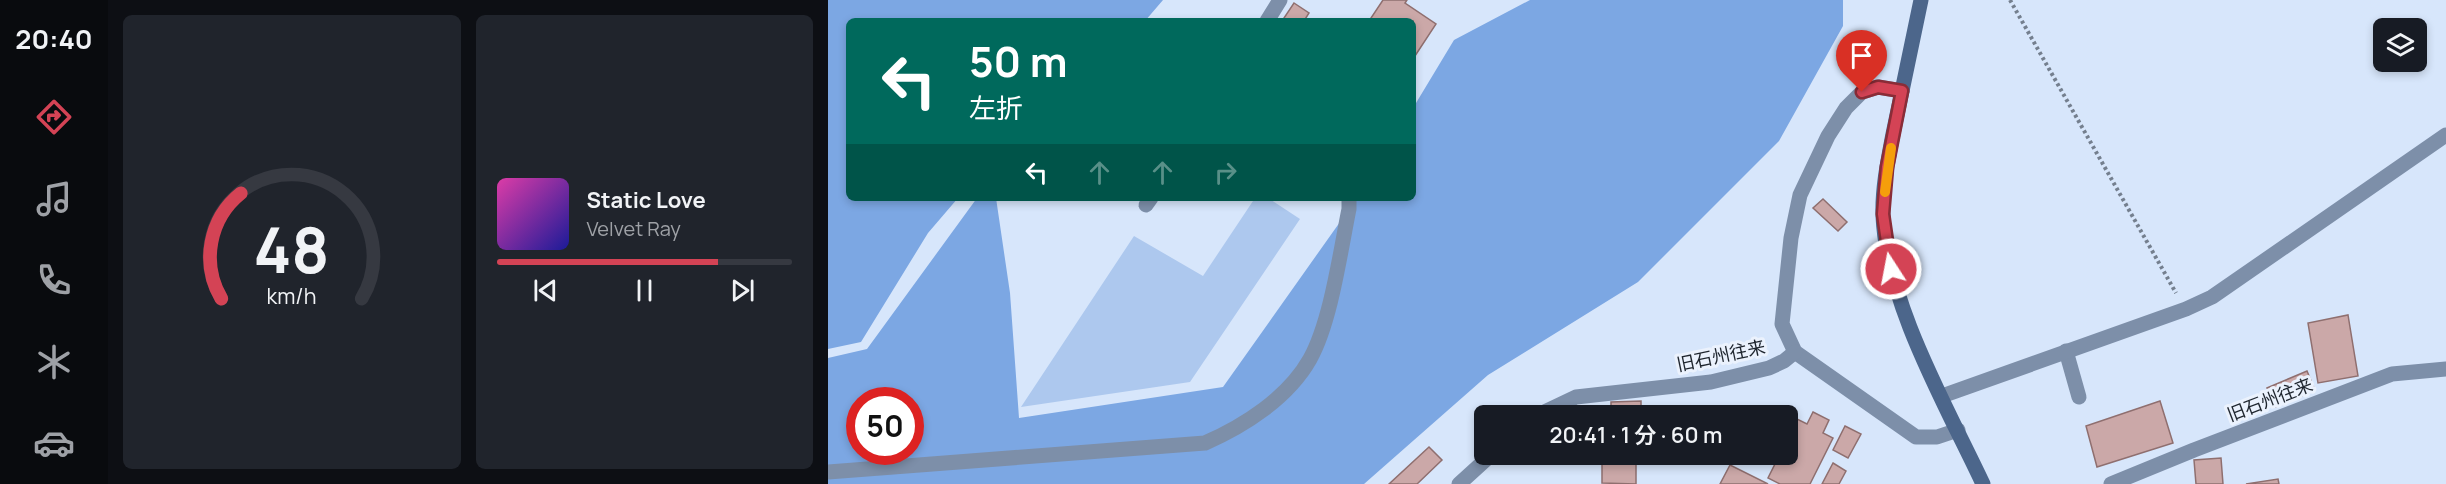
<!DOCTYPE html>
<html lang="ja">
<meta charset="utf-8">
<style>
body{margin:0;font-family:Manrope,"Noto Sans JP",sans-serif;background:#20242c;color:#f1f3f6;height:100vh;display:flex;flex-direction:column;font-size:22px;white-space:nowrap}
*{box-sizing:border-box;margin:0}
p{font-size:20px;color:#9ea1a6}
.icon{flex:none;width:33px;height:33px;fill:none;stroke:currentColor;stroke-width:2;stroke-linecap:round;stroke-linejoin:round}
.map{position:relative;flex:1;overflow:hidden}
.sheet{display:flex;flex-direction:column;gap:15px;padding:15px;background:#0d0f14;width:720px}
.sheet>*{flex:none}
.top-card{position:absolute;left:18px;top:18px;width:570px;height:183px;border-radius:9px;box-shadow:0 3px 9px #0003;background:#00695c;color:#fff;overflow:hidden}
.fabs{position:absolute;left:1545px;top:18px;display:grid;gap:12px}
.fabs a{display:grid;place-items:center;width:54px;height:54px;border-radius:9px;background:#171b24;box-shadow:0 3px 9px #0003;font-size:30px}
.speed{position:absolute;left:18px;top:387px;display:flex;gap:12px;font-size:30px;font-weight:700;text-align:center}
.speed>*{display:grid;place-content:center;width:78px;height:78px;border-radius:50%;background:#171b24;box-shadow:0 3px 9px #0003;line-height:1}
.speed .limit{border:9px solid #d22;background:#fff;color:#111}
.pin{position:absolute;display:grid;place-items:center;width:51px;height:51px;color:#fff;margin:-62px -26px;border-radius:50% 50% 50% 0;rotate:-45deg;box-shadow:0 0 6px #0007}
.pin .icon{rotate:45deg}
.me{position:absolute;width:66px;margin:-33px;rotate:349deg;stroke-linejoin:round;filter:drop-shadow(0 0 4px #0008)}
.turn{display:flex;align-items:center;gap:21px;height:126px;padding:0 24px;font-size:27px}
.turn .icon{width:78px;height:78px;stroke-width:2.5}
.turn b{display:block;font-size:42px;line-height:51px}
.lanes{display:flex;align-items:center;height:57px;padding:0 24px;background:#0003;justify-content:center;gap:30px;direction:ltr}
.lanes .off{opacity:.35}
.sheet .widget{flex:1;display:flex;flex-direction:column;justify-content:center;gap:9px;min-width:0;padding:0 21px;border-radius:9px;background:#20242c}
.sheet .dial{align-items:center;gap:0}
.dial svg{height:156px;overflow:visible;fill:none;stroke:#363941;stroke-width:7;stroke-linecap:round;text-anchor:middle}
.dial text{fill:#f1f3f6;stroke:none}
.song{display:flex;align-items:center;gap:18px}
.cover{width:72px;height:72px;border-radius:9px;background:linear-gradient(135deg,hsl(320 70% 55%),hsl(240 70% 35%))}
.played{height:6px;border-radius:3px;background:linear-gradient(90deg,#d44355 75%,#363941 75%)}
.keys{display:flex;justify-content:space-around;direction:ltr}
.sheet .tiles{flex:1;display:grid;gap:15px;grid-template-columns:repeat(2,1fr)}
.trip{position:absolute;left:646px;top:405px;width:324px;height:60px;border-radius:9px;background:#171b24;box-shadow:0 3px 9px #0003;font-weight:600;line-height:60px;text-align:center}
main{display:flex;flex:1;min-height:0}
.tab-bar{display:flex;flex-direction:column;width:108px;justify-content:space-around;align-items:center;background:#090b0e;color:#9ea1a6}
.tab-bar .icon{width:42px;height:42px}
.tab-bar .current{color:#d44355}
.tab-bar b{font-size:27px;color:#f1f3f6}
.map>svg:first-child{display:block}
.green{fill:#adc8ee}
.forest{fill:#7ca7e3;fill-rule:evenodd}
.building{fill:#cba8a8;stroke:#8f6f6f;stroke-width:1.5}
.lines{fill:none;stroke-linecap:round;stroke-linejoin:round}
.path{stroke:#747f8e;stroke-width:4;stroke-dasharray:3 3;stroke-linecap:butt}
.minor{stroke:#7d8fa9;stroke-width:15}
.secondary{stroke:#4c668b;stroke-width:15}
.route-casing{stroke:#8a2c37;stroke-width:15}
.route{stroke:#d44355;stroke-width:10}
.slow{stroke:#f59e0b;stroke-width:10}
.labels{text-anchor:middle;stroke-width:6;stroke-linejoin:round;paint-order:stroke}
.street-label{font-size:18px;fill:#1e252e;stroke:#ebf2fd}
</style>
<main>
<nav class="tab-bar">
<b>20:40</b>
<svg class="icon current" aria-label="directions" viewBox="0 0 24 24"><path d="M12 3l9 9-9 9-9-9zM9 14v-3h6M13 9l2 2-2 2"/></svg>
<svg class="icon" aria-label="music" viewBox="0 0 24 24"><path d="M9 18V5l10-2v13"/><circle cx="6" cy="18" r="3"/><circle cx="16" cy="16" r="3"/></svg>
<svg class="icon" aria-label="phone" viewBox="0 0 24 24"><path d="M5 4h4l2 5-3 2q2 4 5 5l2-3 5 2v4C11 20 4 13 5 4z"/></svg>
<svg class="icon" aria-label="climate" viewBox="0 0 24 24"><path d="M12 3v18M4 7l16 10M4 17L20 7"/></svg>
<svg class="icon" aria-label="car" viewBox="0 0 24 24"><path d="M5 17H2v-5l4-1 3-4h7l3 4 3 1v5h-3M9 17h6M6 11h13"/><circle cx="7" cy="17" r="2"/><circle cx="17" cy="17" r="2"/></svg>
</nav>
<section class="sheet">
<div class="tiles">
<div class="widget dial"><svg viewBox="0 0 100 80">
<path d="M14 69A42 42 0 1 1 86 69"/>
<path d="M14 69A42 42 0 0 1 24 15" stroke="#d44355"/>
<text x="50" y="56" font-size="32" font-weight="700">48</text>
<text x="50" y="72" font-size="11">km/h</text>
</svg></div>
<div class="widget">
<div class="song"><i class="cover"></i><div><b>Static Love</b><p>Velvet Ray</p></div></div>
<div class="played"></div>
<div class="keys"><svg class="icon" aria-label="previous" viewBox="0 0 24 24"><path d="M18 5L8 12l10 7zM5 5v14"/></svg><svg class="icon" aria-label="pause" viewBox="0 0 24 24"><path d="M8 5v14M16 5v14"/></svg><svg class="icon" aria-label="next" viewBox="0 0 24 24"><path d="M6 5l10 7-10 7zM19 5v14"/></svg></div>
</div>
</div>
</section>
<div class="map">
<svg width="1618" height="484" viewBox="0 0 1618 484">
<rect width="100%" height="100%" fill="#d7e6fb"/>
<path class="green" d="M427 198H440L472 219 362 382 193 407 306 236 375 276Z"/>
<g class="forest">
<path d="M0 0H335L317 21H21V198H130L100 233 33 342 0 349Z"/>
<path d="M702 0H1015V26L951 141 810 282 660 375 536 484H0V358L39 349 149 198H168L182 293 191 418 395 387 529 198H585V108L626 40ZM32 400H82V452H32Z"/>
</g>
<g class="building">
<path d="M555 0H579L577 3 608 24 585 59V21H541Z"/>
<path d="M466 3 481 13 476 21H454Z"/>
<path d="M995 199 1019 222 1010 231 985 208Z"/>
<path d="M1520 315 1530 376 1490 383 1480 323Z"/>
<path d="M1479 371 1487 390 1447 407 1439 388Z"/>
<path d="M813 401V410H819V416H783V402Z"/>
<path d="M1332 401 1345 443 1269 467 1258 426Z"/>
<path d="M985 412 1001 420 995 433 1005 438 982 484H952L940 478 952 454H960V437L969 419 979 424Z"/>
<path d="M1017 426 1033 434 1020 458 1005 450Z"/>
<path d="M601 447 614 460 589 484H561Z"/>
<path d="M808 455V484L774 483V456Z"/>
<path d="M1393 458 1395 484H1368L1366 460Z"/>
<path d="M1005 463 1018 471 1011 484H994Z"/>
<path d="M902 465 940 484H892Z"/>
<path d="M1450 479 1451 484H1418Z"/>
</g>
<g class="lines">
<path class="path" d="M1182 0 1348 293"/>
<g class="minor">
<path d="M439 21 452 0"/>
<path d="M1074 91 1050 87 1034 92 1018 108 1000 136 972 195 963 238 954 324 967 352 1088 437H1109L1130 430"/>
<path d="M318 205 323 198"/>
<path d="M1238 351 1251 397"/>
<path d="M1114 396 1358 309 1384 297 1618 135"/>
<path d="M708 416 748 397 883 382 941 368 956 361 967 352"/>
<path d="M0 472 377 443C416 426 460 398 482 359 503 321 512 253 521 209V198"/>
<path d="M631 484 664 454"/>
<path d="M1283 484 1366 450 1564 374 1618 369"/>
</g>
<path class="secondary" d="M1093 0C1084 45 1074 89 1065 134 1060 160 1054 189 1055 216 1059 304 1118 405 1155 484"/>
</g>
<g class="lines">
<defs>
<path id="route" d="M1034 92 1050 87 1074 91 1059 167 1055 214 1063 269"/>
</defs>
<use href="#route" class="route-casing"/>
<use href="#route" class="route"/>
<path class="slow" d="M1057 192 1063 148"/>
</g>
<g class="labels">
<g class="street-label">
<text transform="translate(893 356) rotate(-12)" y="6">旧石州往来</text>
<text transform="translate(1442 400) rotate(-21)" y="6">旧石州往来</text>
</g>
</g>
</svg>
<div class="fabs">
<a><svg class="icon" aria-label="layers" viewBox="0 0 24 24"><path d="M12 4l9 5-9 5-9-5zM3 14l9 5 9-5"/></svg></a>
</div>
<div class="speed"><div class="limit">50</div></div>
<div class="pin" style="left:1034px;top:92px;background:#d93025"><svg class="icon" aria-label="arrive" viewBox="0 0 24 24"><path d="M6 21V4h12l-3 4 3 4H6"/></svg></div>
<svg class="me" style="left:1063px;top:269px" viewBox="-20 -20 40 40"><circle r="17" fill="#d44355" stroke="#fff" stroke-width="3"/><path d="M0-11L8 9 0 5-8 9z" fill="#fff"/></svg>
<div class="trip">20:41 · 1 分 · 60 m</div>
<div class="top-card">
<div class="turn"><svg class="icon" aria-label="left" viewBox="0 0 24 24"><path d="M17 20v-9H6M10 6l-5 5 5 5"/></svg><div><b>50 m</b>左折</div></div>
<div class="lanes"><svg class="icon" aria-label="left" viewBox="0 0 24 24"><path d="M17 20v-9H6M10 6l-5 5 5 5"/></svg><svg class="icon off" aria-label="ahead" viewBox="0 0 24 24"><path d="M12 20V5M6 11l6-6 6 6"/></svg><svg class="icon off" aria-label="ahead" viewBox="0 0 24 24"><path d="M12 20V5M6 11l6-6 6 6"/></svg><svg class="icon off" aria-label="right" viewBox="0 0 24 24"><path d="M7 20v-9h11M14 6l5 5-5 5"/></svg></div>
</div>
</div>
</main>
